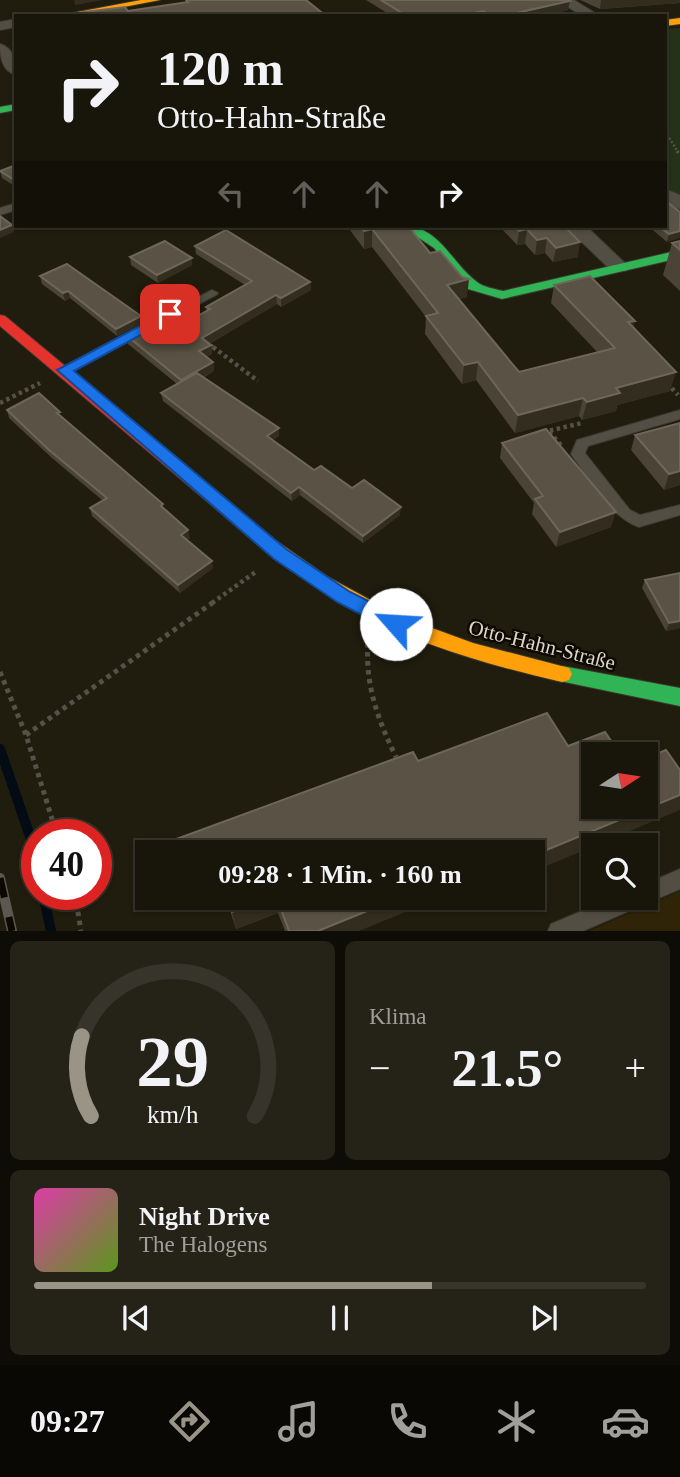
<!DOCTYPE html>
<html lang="de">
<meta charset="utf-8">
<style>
body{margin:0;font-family:Georgia,serif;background:#252218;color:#f1f3f6;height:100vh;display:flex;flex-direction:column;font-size:26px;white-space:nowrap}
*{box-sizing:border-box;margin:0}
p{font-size:23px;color:#9f9f9c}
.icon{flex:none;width:38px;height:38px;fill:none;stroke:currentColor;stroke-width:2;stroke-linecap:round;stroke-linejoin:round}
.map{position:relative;height:931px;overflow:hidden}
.panel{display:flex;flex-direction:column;gap:10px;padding:10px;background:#0d0c06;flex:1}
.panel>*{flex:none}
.guide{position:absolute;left:14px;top:14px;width:653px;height:214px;border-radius:0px;box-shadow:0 2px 5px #0004,0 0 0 2px #36342b;background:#18150a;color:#f1f3f6;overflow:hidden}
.needle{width:46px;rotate:78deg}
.fabs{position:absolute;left:581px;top:742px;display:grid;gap:14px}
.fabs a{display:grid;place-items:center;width:77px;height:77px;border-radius:0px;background:#18150a;box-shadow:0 2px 5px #0004,0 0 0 2px #36342b;font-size:35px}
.speed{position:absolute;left:21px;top:819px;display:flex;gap:14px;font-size:35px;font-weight:700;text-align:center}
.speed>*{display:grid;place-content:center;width:91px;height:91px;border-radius:50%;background:#18150a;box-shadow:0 2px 5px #0004,0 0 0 2px #36342b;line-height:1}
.speed .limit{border:10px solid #d22;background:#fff;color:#111}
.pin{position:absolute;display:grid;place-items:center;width:60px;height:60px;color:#fff;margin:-30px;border-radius:14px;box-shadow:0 4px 10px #0006}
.me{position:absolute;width:77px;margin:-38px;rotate:296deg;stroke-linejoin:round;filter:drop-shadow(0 0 5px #0008)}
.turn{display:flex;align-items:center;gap:24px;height:147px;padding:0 28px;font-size:32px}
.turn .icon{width:91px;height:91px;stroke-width:2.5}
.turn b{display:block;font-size:49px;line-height:60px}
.lanes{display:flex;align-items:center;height:66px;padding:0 28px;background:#0003;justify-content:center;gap:35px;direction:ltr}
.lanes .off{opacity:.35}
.big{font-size:52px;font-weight:600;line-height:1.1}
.panel .widget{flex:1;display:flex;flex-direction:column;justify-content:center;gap:10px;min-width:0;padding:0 24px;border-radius:10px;background:#252218}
.panel .dial{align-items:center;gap:0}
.dial svg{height:182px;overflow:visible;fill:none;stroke:#36342b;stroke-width:7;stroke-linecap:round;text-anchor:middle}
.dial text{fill:#f1f3f6;stroke:none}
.song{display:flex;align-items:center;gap:21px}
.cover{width:84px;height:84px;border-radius:10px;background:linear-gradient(135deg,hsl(320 70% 55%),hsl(90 70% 35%))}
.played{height:7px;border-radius:4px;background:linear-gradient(90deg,#999486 65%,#36342b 65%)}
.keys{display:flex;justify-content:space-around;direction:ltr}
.heat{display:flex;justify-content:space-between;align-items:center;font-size:38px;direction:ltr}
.panel .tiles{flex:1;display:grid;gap:10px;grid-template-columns:1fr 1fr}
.widget:last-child{grid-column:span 2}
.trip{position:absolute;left:135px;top:840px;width:410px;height:70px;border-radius:0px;background:#18150a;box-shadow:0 2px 5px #0004,0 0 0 2px #36342b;font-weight:600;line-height:70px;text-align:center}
.tabs{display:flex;height:112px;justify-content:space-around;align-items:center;background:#0a0804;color:#9f9f9c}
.tabs .icon{width:49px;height:49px}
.tabs .active{color:#999486}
.tabs b{font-size:32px;color:#f1f3f6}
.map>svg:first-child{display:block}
.built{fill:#2f2407}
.green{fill:#233218}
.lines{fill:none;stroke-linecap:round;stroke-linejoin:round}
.stream{stroke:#030b15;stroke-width:10}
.lane-casing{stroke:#3c382f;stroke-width:2}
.street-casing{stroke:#3c382f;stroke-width:2}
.fast-casing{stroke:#3c382f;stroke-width:2}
.slow-casing{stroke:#3c382f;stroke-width:2}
.jam-casing{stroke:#3c382f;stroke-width:2}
.path-far3{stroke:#555148;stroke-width:2.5;stroke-dasharray:2 2;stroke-linecap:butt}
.path-far2{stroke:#555148;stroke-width:3.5;stroke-dasharray:2.5 2.5;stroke-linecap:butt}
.path-far1{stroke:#555148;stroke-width:4.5;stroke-dasharray:3.5 3.5;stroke-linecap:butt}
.path{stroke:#555148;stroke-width:5;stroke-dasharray:4.5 4.5;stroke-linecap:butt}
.lane{fill:#524e44;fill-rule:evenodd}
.street{fill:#524e44;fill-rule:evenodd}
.fast{fill:#30b455;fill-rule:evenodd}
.slow{fill:#ff9f0a;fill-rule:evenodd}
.jam{fill:#e5322d;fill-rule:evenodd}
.rail-casing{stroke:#5c584f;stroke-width:10}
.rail{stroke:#0d0902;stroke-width:7;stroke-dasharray:20;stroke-linecap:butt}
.wall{fill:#4b4335}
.shaded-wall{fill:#332d1f}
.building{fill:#5a5345;stroke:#6e6759;stroke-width:2}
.route{fill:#1a73e8;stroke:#114b97;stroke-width:2}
.labels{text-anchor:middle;stroke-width:5;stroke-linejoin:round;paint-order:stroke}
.street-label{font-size:21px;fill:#dad5c7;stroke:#0d0902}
</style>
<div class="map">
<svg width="680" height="931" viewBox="0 0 680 931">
<rect width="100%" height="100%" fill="#201c0e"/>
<path class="built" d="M680 891V931H589Z"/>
<path class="green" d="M665 26 669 29 680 28V195L665 188Z"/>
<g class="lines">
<g class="stream">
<path d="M0 749 32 842 37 865"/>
<path d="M43 894 51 931"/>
</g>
<defs>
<g id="lane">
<path d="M16 203V210L0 215V208Z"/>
<path d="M212 290 218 293 216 295 68 373H60L58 370Z"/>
<path d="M680 410V419L588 446 585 453 630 510 640 515 680 505V515L639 527C610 517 591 481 573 457L571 454 577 440Z"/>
<path d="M680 869V889L583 931H548L551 924 613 898H646V884Z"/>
</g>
<g id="street">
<path d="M557 0H574L600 16H582Z"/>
<path d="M16 19V27L0 30V22Z"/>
<path d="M0 44C14 48 16 62 16 75 2 71 0 57 0 44Z"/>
<path d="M665 189 680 195V209L665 203Z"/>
<path d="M565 226H586L629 267 626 271H612Z"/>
</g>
<g id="fast">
<path d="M16 104V110L0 113V107Z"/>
<path d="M401 226C439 224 451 263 477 282 483 287 495 289 503 291L680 250V258L502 299 468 289 434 248Z"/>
<path d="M562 666 680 688V706L555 680 552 674 555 668Z"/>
</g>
<g id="slow">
<path d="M141 0H160L77 16H56Z"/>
<path d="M680 18V24L665 26V20Z"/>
<path d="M248 521 328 577 402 617 473 643 569 668 572 674 569 680 562 682C489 665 417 645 351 608 312 586 277 559 242 531L240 527 242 523Z"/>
</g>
<path id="jam" d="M0 315 5 316 254 523 256 527 254 531H242L0 326Z"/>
</defs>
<use href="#lane" class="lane-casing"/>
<use href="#street" class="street-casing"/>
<use href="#fast" class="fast-casing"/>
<use href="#slow" class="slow-casing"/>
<use href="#jam" class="jam-casing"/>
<path class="path-far3" d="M665 131 678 152"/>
<g class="path-far2">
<path d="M677 151 680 155"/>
<path d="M207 342 216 349"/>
</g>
<g class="path-far1">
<path d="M213 347 258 381"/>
<path d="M667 383 678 395"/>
<path d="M0 403 40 383"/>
<path d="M561 445 548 431 582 423"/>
<path d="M212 603 257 571"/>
</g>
<g class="path">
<path d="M368 643C365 685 378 720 396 757"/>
<path d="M0 672 26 735 57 835"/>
<path d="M26 735 215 601"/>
<path d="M75 894 81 931"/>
</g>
<use href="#lane" class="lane"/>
<use href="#street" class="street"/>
<use href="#fast" class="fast"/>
<use href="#slow" class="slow"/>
<use href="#jam" class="jam"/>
<defs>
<path id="rail" d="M0 878 12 931"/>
</defs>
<use href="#rail" class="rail-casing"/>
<use href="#rail" class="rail"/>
</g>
<g class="wall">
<path d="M366 0H568V10L544 16H392Z"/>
<path d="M580 0H680V3L600 9Z"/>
<path d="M16 165V187L2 178 0 171Z"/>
<path d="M680 212 667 242 648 226H665Z"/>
<path d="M347 226H408L467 297 459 299 519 372 598 353 551 303 554 285 633 328 670 391 617 405 616 411 582 420 579 416 515 433 476 380 462 384 425 334 426 317 372 247 364 249Z"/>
<path d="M499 226H564L578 257 553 262 545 253 535 255 525 244 517 245Z"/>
<path d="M680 241V291L663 275 672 243Z"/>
<path d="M195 246 310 282 311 290 281 307 277 304 209 344 211 345 212 354 206 357 213 362 214 371 203 378 279 436 273 440 314 470 352 488 400 515 363 543 300 495 292 501 163 401 161 393 177 384 128 344 126 335 165 334 206 311V307L245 285 196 254Z"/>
<path d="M130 257 192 258V265L158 283 131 265Z"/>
<path d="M40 276 141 316 142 323 117 336 70 298 65 301 42 284Z"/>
<path d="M7 410 61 417 164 509 190 538 187 540 213 568 180 593 92 516 90 508 102 500 52 458 9 418Z"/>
<path d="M680 423V485L664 490 631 450 635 435Z"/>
<path d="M502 443 611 527 556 547 532 514 534 503 500 458Z"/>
<path d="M645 580 680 628 666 631 642 588Z"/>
<path d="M226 898H439L358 931H285L278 913 236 929Z"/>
<path d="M445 898H469L449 906Z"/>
</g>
<g class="shaded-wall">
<path d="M74 0H103L75 5Z"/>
<path d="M601 0H680V3L600 9Z"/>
<path d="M570 1 568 10 544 16H503Z"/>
<path d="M483 11V16H460Z"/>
<path d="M12 225 14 232 0 238V230Z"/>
<path d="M372 229V247L364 249V231Z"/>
<path d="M527 229 525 244 517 245 519 231Z"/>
<path d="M680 231V238L667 242 669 234Z"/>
<path d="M547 238 545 253 535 255 537 240Z"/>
<path d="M580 242 578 257 553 262 556 248Z"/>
<path d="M192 258V265L158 283 157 275Z"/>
<path d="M469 279 467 297 445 303 447 285Z"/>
<path d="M310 282 311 290 281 307V298Z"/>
<path d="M68 291 70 298 65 301 63 293Z"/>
<path d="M276 295 277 304 203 347 202 338Z"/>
<path d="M141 316 142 323 117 336 116 329Z"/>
<path d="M635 321 631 339 628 322Z"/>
<path d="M211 345 212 354 200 360 199 351Z"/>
<path d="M213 362 214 371 182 389 181 380Z"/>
<path d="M478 362 476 380 462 384 464 365Z"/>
<path d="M676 372 670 391 617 405 616 411 582 420 587 402 616 388Z"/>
<path d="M583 398 579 416 515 433 518 415Z"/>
<path d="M279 428V436L267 444V436Z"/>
<path d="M680 471V485L664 490 669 474Z"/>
<path d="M299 487 300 495 292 501 291 493Z"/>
<path d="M401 507 400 515 363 543V536Z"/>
<path d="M616 512 611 527 556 547 560 532Z"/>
<path d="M188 530 190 538 182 542 181 535Z"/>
<path d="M212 561 213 568 180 593 178 585Z"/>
<path d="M680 621V628L666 631 669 623Z"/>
<path d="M680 795V810L532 872V856Z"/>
<path d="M178 898H190L179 902Z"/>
<path d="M270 898H277L278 913 236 929 232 912Z"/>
<path d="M399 898H439L358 931H318Z"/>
<path d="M451 898H469L449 906Z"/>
</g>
<g class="building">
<path d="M186 0H306L326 16H63L84 12 125 7 128 11 188 2Z"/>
<path d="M381 0H568L570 1 503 16H492L483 11 460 16H407Z"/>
<path d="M16 165V181L0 171Z"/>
<path d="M665 202H667L680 212V231L669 234 658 226H665Z"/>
<path d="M0 216 12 225 0 230Z"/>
<path d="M360 226H408L430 253 440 251 462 277 469 279 447 285 519 372 615 348 554 285 590 276 635 321 628 322 676 372 616 388 620 393 587 402 583 398 518 415 478 362 464 365 426 316 438 313 372 229 364 231Z"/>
<path d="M514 226H564L580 242 556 248 547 238 537 240 527 229 519 231Z"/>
<path d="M226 230 310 282 281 298 276 295 202 338 211 345 199 351 213 362 181 380 126 335 151 323 165 334 210 309 206 307 252 281 195 246Z"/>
<path d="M165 241 192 258 157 275 130 257Z"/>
<path d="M680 241V250L672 243Z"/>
<path d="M67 264 141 316 116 329 68 291 63 293 40 276Z"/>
<path d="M197 373 279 428 267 436 314 470 321 466 352 488 364 480 401 507 363 536 299 487 291 493 161 393Z"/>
<path d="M39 393 60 412 57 413 163 504 161 506 188 530 181 535 212 561 178 585 90 508 107 498 49 450 7 410Z"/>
<path d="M680 423V471L669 474 635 435Z"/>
<path d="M546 429 616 512 560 532 535 499 543 496 502 443Z"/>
<path d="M680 573V621L669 623 645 580Z"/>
<path d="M547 713 568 746 605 732 620 754H593V807H646V758L666 750 680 770V795L532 856V852H165L163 844 413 752 418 761Z"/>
<path d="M228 898H270L232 912Z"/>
<path d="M277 898H399L318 931H289Z"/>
</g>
<path class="route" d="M170 310 176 314 174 317 74 371 286 549 350 592 402 618 405 624 402 629 396 631 389 629 337 602 274 559 57 370Z"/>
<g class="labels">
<g class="street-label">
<text transform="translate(542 645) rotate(14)" y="7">Otto-Hahn-Straße</text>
</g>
</g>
</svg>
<div class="fabs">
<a><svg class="needle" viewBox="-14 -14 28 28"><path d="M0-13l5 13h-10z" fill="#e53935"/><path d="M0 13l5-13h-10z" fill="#9f9f9c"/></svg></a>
<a><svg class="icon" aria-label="search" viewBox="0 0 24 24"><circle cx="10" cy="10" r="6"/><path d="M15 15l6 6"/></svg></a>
</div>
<div class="speed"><div class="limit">40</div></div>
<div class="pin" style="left:170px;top:314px;background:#d93025"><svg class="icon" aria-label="arrive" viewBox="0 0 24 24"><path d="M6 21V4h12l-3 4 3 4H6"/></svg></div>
<svg class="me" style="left:396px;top:624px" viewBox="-20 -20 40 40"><circle r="19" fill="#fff"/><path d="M0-13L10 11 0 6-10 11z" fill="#1a73e8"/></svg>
<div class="trip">09:28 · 1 Min. · 160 m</div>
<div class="guide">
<div class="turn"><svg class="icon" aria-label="right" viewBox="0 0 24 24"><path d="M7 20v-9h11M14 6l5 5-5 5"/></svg><div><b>120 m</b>Otto-Hahn-Straße</div></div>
<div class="lanes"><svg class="icon off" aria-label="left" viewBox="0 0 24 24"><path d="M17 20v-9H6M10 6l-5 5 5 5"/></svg><svg class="icon off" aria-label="ahead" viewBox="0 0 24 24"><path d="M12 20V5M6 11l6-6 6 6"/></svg><svg class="icon off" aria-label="ahead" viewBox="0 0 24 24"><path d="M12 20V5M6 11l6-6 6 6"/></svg><svg class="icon" aria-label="right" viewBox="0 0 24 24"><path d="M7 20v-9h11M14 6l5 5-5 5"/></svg></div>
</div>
</div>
<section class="panel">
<div class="tiles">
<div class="widget dial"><svg viewBox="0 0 100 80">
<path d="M14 69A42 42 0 1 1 86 69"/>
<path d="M14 69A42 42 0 0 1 10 34" stroke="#999486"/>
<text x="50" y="56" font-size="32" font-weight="700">29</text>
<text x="50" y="72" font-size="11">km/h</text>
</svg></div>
<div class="widget"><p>Klima</p>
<div class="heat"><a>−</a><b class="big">21.5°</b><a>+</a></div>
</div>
<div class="widget">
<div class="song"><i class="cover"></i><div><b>Night Drive</b><p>The Halogens</p></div></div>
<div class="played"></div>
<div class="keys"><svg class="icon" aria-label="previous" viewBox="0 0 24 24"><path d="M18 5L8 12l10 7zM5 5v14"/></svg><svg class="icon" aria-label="pause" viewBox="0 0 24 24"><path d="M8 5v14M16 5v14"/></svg><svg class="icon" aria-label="next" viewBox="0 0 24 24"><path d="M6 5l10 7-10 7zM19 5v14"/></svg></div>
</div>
</div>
</section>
<nav class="tabs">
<b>09:27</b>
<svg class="icon active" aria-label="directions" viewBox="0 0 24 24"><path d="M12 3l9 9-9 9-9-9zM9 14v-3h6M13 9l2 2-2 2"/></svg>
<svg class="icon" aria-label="music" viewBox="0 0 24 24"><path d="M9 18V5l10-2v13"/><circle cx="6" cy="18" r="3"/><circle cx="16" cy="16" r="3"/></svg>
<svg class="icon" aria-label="phone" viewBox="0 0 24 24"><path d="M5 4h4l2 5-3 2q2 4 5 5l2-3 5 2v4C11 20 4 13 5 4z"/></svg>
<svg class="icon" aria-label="climate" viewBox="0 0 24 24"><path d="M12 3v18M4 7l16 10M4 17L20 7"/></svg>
<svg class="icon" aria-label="car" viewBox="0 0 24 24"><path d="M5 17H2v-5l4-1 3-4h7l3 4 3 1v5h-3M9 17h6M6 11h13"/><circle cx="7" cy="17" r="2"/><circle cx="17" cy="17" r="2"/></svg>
</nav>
